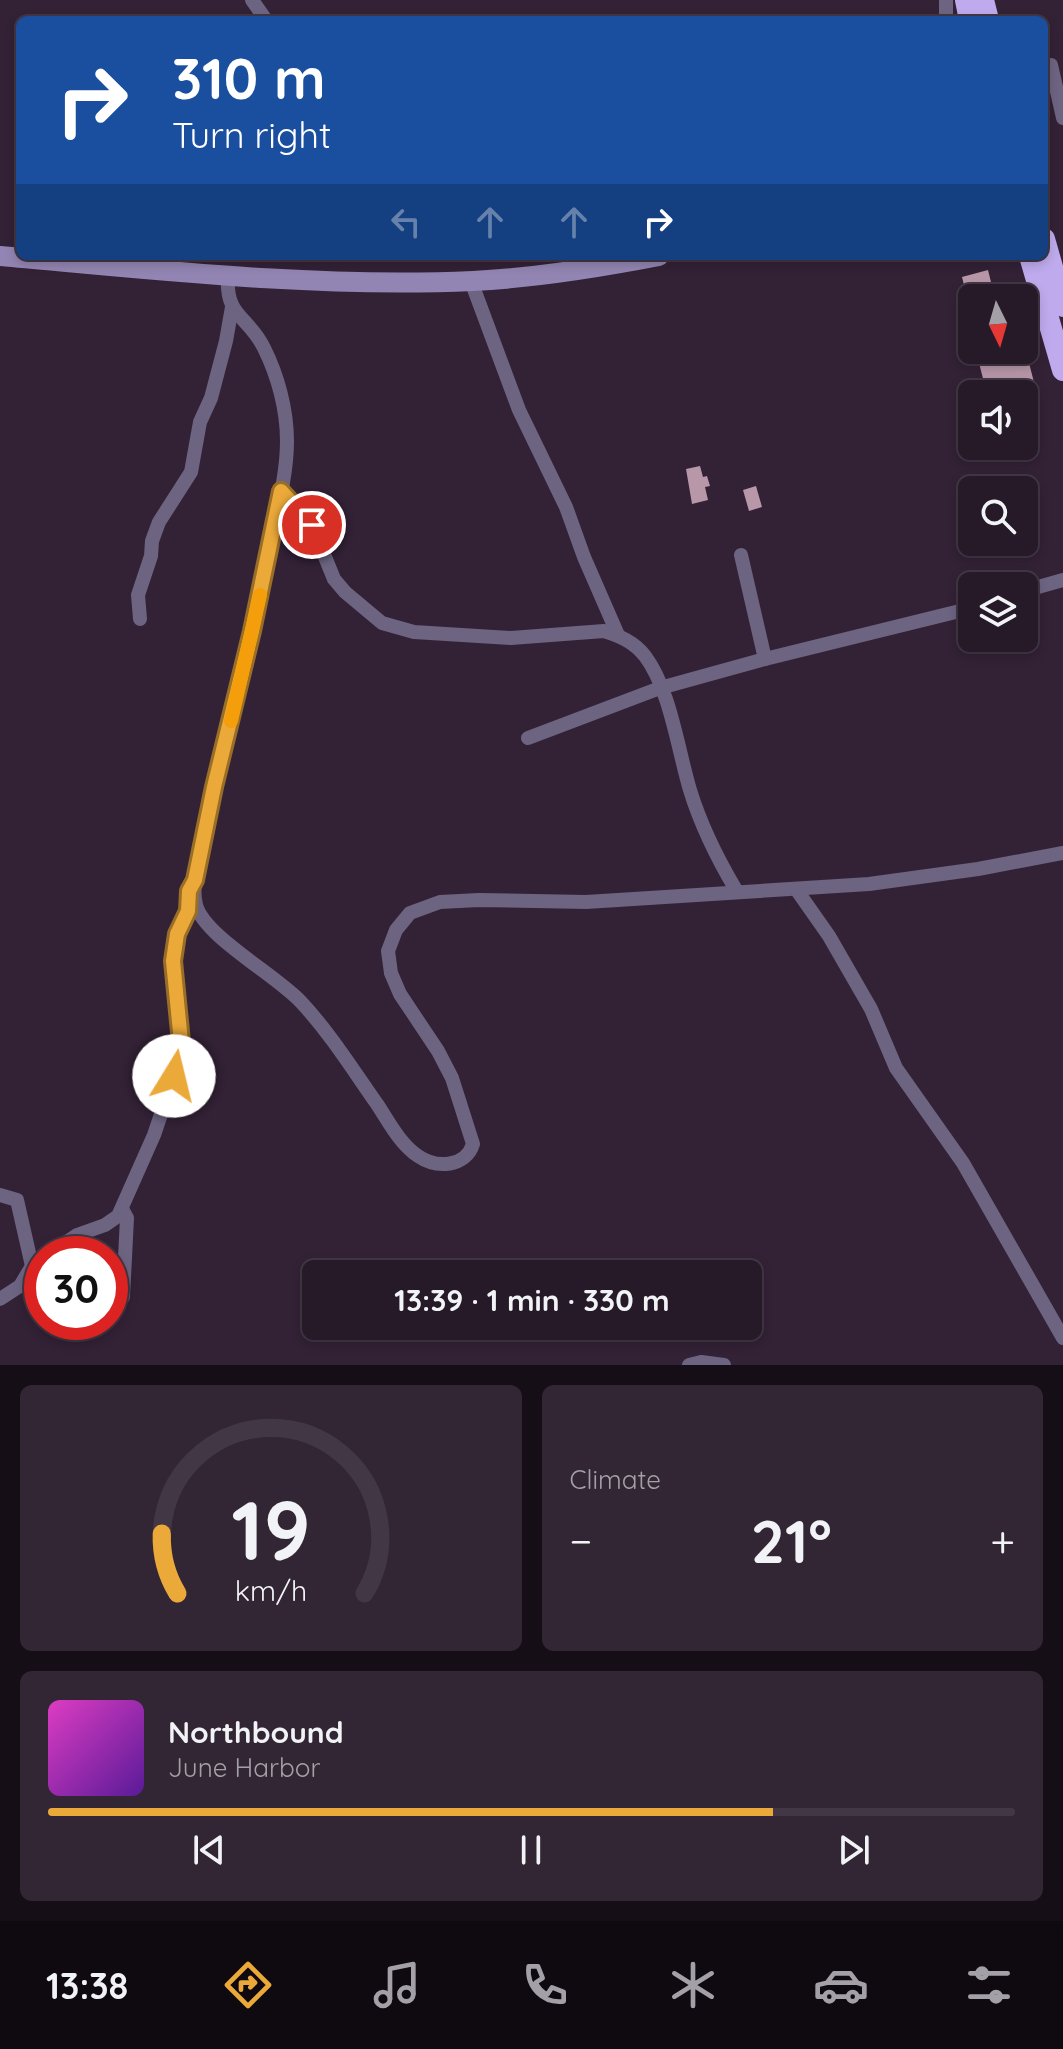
<!DOCTYPE html>
<meta charset="utf-8">
<style>
body{margin:0;font-family:Quicksand,sans-serif;background:#322634;color:#f1f3f6;height:100vh;display:flex;flex-direction:column;font-size:30px;white-space:nowrap}
*{box-sizing:border-box;margin:0}
p{font-size:26px;color:#a4a0a8}
.icon{flex:none;width:44px;height:44px;fill:none;stroke:currentColor;stroke-width:2;stroke-linecap:round;stroke-linejoin:round}
.map{position:relative;height:1365px;overflow:hidden}
.side{display:flex;flex-direction:column;gap:20px;padding:20px;background:#150e16;flex:1}
.side>*{flex:none}
.top-card{position:absolute;left:16px;top:16px;width:1032px;height:244px;border-radius:12px;box-shadow:0 4px 12px #0003,0 0 0 2px #423845;background:#1a4fa0;color:#fff;overflow:hidden}
.needle{width:52px;rotate:175deg}
.tools{position:absolute;left:958px;top:284px;display:grid;gap:16px}
.tools a{display:grid;place-items:center;width:80px;height:80px;border-radius:12px;background:#261928;box-shadow:0 4px 12px #0003,0 0 0 2px #423845;font-size:40px}
.speed{position:absolute;left:24px;top:1236px;display:flex;gap:16px;font-size:40px;font-weight:700;text-align:center}
.speed>*{display:grid;place-content:center;width:104px;height:104px;border-radius:50%;background:#261928;box-shadow:0 4px 12px #0003,0 0 0 2px #423845;line-height:1}
.speed .limit{border:12px solid #d22;background:#fff;color:#111}
.pin{position:absolute;display:grid;place-items:center;width:68px;height:68px;color:#fff;margin:-34px;border:4px solid #fff;border-radius:50%;box-shadow:0 2px 8px #0007}
.me{position:absolute;width:88px;margin:-44px;rotate:9deg;stroke-linejoin:round;filter:drop-shadow(0 0 6px #0008)}
.turn{display:flex;align-items:center;gap:28px;height:168px;padding:0 24px;font-size:36px}
.turn .icon{width:104px;height:104px;stroke-width:2.5}
.turn b{display:block;font-size:56px;line-height:68px}
.lanes{display:flex;align-items:center;height:76px;padding:0 24px;background:#0003;justify-content:center;gap:40px;direction:ltr}
.lanes .off{opacity:.35}
.big{font-size:60px;font-weight:700;line-height:1.1}
.side .widget{flex:1;display:flex;flex-direction:column;justify-content:center;gap:12px;min-width:0;padding:0 28px;border-radius:12px;background:#322634}
.side .dial{align-items:center;gap:0}
.dial svg{height:208px;overflow:visible;fill:none;stroke:#423845;stroke-width:7;stroke-linecap:round;text-anchor:middle}
.dial text{fill:#f1f3f6;stroke:none}
.song{display:flex;align-items:center;gap:24px}
.cover{width:96px;height:96px;border-radius:12px;background:linear-gradient(135deg,hsl(310 70% 55%),hsl(270 70% 35%))}
.played{height:8px;border-radius:4px;background:linear-gradient(90deg,#eba93a 75%,#423845 75%)}
.keys{display:flex;justify-content:space-around;direction:ltr}
.heat{display:flex;justify-content:space-between;align-items:center;font-size:44px;direction:ltr}
.side .tiles{flex:1;display:grid;gap:20px;grid-template-columns:1fr 1fr}
.widget:last-child{grid-column:span 2}
.trip{position:absolute;left:302px;top:1260px;width:460px;height:80px;border-radius:12px;background:#261928;box-shadow:0 4px 12px #0003,0 0 0 2px #423845;font-weight:700;line-height:80px;text-align:center}
.menu{display:flex;height:128px;justify-content:space-around;align-items:center;background:#0f0a10;color:#a4a0a8}
.menu .icon{width:56px;height:56px}
.menu .current{color:#eba93a}
.menu b{font-size:36px;color:#f1f3f6}
.map>svg:first-child{display:block}
.building{fill:#b897a9}
.lines{fill:none;stroke-linecap:round;stroke-linejoin:round}
.minor{stroke:#6c6481;stroke-width:14}
.secondary{stroke:#9285b3;stroke-width:20}
.trunk{stroke:#beaaec;stroke-width:22}
.route-casing{stroke:#996e26;stroke-width:20}
.route{stroke:#eba93a;stroke-width:14}
.slow{stroke:#f59e0b;stroke-width:14}
</style>
<div class="map">
<svg width="1063" height="1365" viewBox="0 0 1063 1365">
<rect width="100%" height="100%" fill="#332136"/>
<g class="building">
<path d="M988 270 992 286 966 293 962 277Z"/>
<path d="M1026 351 1039 402 1024 406V394H987L979 363Z"/>
<path d="M700 466 703 477 707 476 710 486 705 487 708 500 692 504 686 469Z"/>
<path d="M756 486 762 507 749 511 743 490Z"/>
</g>
<g class="lines">
<g class="minor">
<path d="M252 0 266 20"/>
<path d="M946 20V0"/>
<path d="M1051 65 1063 118"/>
<path d="M228 275C225 318 248 315 264 348 278 376 287 410 287 441 287 477 276 514 269 549 258 604 246 660 232 715 224 750 214 785 207 821 203 846 190 879 196 905 204 936 276 975 301 1002 330 1033 353 1070 377 1104 389 1122 400 1144 418 1156 437 1169 466 1167 473 1144L452 1078 438 1051 400 994 391 973 388 951 396 930 410 913 440 902 479 900 586 902 869 884 978 869 1063 853"/>
<path d="M471 281 519 410 566 507 584 557 618 635"/>
<path d="M281 491 312 525 334 579 345 592 382 623 414 632 511 638 604 631C620 636 634 642 645 656 670 689 678 750 690 790 701 826 717 858 736 890"/>
<path d="M741 555 765 659"/>
<path d="M1024 591 1063 580"/>
<path d="M140 619 138 595 151 556 152 541 159 522 191 472 200 422 211 398 226 341 232 307"/>
<path d="M528 738 660 688 765 659 972 608"/>
<path d="M796 889 829 936 871 1009 896 1068 963 1163 1063 1338"/>
<path d="M0 1195 17 1200 32 1266"/>
<path d="M122 1209 127 1218 123 1297"/>
<path d="M49 1254 77 1235 105 1225 118 1216 154 1135 182 1052 173 961 177 934 188 911V895"/>
<path d="M0 1299 20 1286 32 1266 39 1261"/>
<path d="M689 1365 701 1362 724 1365"/>
</g>
<path class="secondary" d="M0 256C156 270 315 288 473 281 535 278 597 268 659 256"/>
<g class="trunk">
<path d="M966 0 970 20"/>
<path d="M983 0 988 20"/>
<path d="M1044 239 1063 306"/>
<path d="M1030 256 1063 370"/>
</g>
</g>
<g class="lines">
<defs>
<path id="route" d="M174 1076 182 1052 173 961 177 934 188 911 189 891 195 880 214 787 252 631 281 491 312 525"/>
</defs>
<use href="#route" class="route-casing"/>
<use href="#route" class="route"/>
<path class="slow" d="M231 721 260 595"/>
</g>
</svg>
<div class="tools">
<a><svg class="needle" viewBox="-14 -14 28 28"><path d="M0-13l5 13h-10z" fill="#e53935"/><path d="M0 13l5-13h-10z" fill="#a4a0a8"/></svg></a>
<a><svg class="icon" aria-label="sound" viewBox="0 0 24 24"><path d="M4 9h4l5-4v14l-5-4H4zM17 9q2 3 0 6"/></svg></a>
<a><svg class="icon" aria-label="search" viewBox="0 0 24 24"><circle cx="10" cy="10" r="6"/><path d="M15 15l6 6"/></svg></a>
<a><svg class="icon" aria-label="layers" viewBox="0 0 24 24"><path d="M12 4l9 5-9 5-9-5zM3 14l9 5 9-5"/></svg></a>
</div>
<div class="speed"><div class="limit">30</div></div>
<div class="pin" style="left:312px;top:525px;background:#d93025"><svg class="icon" aria-label="arrive" viewBox="0 0 24 24"><path d="M6 21V4h12l-3 4 3 4H6"/></svg></div>
<svg class="me" style="left:174px;top:1076px" viewBox="-20 -20 40 40"><circle r="19" fill="#fff"/><path d="M0-13L10 11 0 6-10 11z" fill="#eba93a"/></svg>
<div class="trip">13:39 · 1 min · 330 m</div>
<div class="top-card">
<div class="turn"><svg class="icon" aria-label="right" viewBox="0 0 24 24"><path d="M7 20v-9h11M14 6l5 5-5 5"/></svg><div><b>310 m</b>Turn right</div></div>
<div class="lanes"><svg class="icon off" aria-label="left" viewBox="0 0 24 24"><path d="M17 20v-9H6M10 6l-5 5 5 5"/></svg><svg class="icon off" aria-label="ahead" viewBox="0 0 24 24"><path d="M12 20V5M6 11l6-6 6 6"/></svg><svg class="icon off" aria-label="ahead" viewBox="0 0 24 24"><path d="M12 20V5M6 11l6-6 6 6"/></svg><svg class="icon" aria-label="right" viewBox="0 0 24 24"><path d="M7 20v-9h11M14 6l5 5-5 5"/></svg></div>
</div>
</div>
<section class="side">
<div class="tiles">
<div class="widget dial"><svg viewBox="0 0 100 80">
<path d="M14 69A42 42 0 1 1 86 69"/>
<path d="M14 69A42 42 0 0 1 8 46" stroke="#eba93a"/>
<text x="50" y="56" font-size="32" font-weight="700">19</text>
<text x="50" y="72" font-size="11">km/h</text>
</svg></div>
<div class="widget"><p>Climate</p>
<div class="heat"><a>−</a><b class="big">21°</b><a>+</a></div>
</div>
<div class="widget">
<div class="song"><i class="cover"></i><div><b>Northbound</b><p>June Harbor</p></div></div>
<div class="played"></div>
<div class="keys"><svg class="icon" aria-label="previous" viewBox="0 0 24 24"><path d="M18 5L8 12l10 7zM5 5v14"/></svg><svg class="icon" aria-label="pause" viewBox="0 0 24 24"><path d="M8 5v14M16 5v14"/></svg><svg class="icon" aria-label="next" viewBox="0 0 24 24"><path d="M6 5l10 7-10 7zM19 5v14"/></svg></div>
</div>
</div>
</section>
<nav class="menu">
<b>13:38</b>
<svg class="icon current" aria-label="directions" viewBox="0 0 24 24"><path d="M12 3l9 9-9 9-9-9zM9 14v-3h6M13 9l2 2-2 2"/></svg>
<svg class="icon" aria-label="music" viewBox="0 0 24 24"><path d="M9 18V5l10-2v13"/><circle cx="6" cy="18" r="3"/><circle cx="16" cy="16" r="3"/></svg>
<svg class="icon" aria-label="phone" viewBox="0 0 24 24"><path d="M5 4h4l2 5-3 2q2 4 5 5l2-3 5 2v4C11 20 4 13 5 4z"/></svg>
<svg class="icon" aria-label="climate" viewBox="0 0 24 24"><path d="M12 3v18M4 7l16 10M4 17L20 7"/></svg>
<svg class="icon" aria-label="car" viewBox="0 0 24 24"><path d="M5 17H2v-5l4-1 3-4h7l3 4 3 1v5h-3M9 17h6M6 11h13"/><circle cx="7" cy="17" r="2"/><circle cx="17" cy="17" r="2"/></svg>
<svg class="icon" aria-label="filters" viewBox="0 0 24 24"><path d="M4 7h16M4 17h16"/><circle cx="9" cy="7" r="2"/><circle cx="15" cy="17" r="2"/></svg>
</nav>
